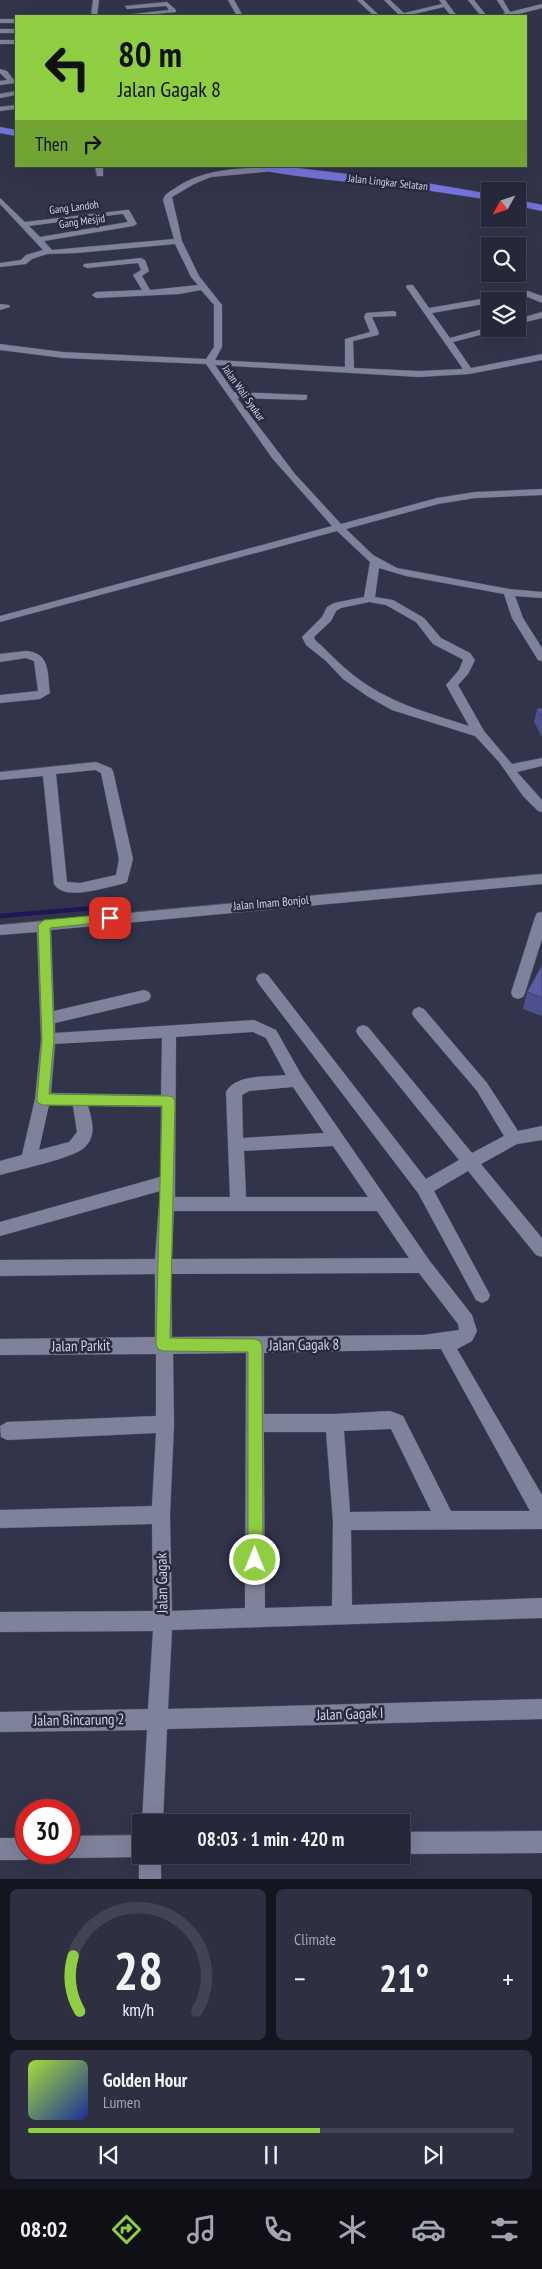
<!DOCTYPE html>
<meta charset="utf-8">
<style>
body{margin:0;font-family:"PT Sans Narrow",sans-serif;background:#2e2f40;color:#f1f3f6;height:100vh;display:flex;flex-direction:column;font-size:19px;white-space:nowrap}
*{box-sizing:border-box;margin:0}
p{font-size:16px;color:#a4a5ae}
.icon{flex:none;width:28px;height:28px;fill:none;stroke:currentColor;stroke-width:2;stroke-linecap:round;stroke-linejoin:round}
.map{position:relative;height:1879px;overflow:hidden}
.panel{display:flex;flex-direction:column;gap:10px;padding:10px;background:#15151f;flex:1}
.panel>*{flex:none}
.top-card{position:absolute;left:15px;top:15px;width:512px;height:152px;border-radius:0px;box-shadow:0 5px 20px #0002,0 0 0 1px #424453;background:#8fcd42;color:#111;overflow:hidden}
.needle{width:32px;rotate:230deg}
.tools{position:absolute;left:481px;top:182px;display:grid;gap:10px}
.tools a{display:grid;place-items:center;width:45px;height:45px;border-radius:0px;background:#262738;box-shadow:0 5px 20px #0002,0 0 0 1px #424453;font-size:25px}
.speed{position:absolute;left:15px;top:1799px;display:flex;gap:10px;font-size:25px;font-weight:700;text-align:center}
.speed>*{display:grid;place-content:center;width:65px;height:65px;border-radius:50%;background:#262738;box-shadow:0 5px 20px #0002,0 0 0 1px #424453;line-height:1}
.speed .limit{border:8px solid #d22;background:#fff;color:#111}
.pin{position:absolute;display:grid;place-items:center;width:42px;height:42px;color:#fff;margin:-21px;border-radius:10px;box-shadow:0 2px 8px #0006}
.me{position:absolute;width:55px;margin:-28px;rotate:0deg;stroke-linejoin:round;filter:drop-shadow(0 0 4px #0008)}
.turn{display:flex;align-items:center;gap:18px;height:105px;padding:0 20px;font-size:22px}
.turn .icon{width:65px;height:65px;stroke-width:2.5}
.turn b{display:block;font-size:35px;line-height:42px}
.then{display:flex;align-items:center;height:48px;padding:0 20px;background:#0003;gap:10px;font-size:19px}
.big{font-size:38px;font-weight:700;line-height:1.1}
.panel .widget{flex:1;display:flex;flex-direction:column;justify-content:center;gap:8px;min-width:0;padding:0 18px;border-radius:8px;background:#2e2f40}
.panel .dial{align-items:center;gap:0}
.dial svg{height:130px;overflow:visible;fill:none;stroke:#424453;stroke-width:7;stroke-linecap:round;text-anchor:middle}
.dial text{fill:#f1f3f6;stroke:none}
.song{display:flex;align-items:center;gap:15px}
.cover{width:60px;height:60px;border-radius:8px;background:linear-gradient(135deg,hsl(80 70% 55%),hsl(230 70% 35%))}
.played{height:5px;border-radius:2px;background:linear-gradient(90deg,#8fcd42 60%,#424453 60%)}
.keys{display:flex;justify-content:space-around;direction:ltr}
.heat{display:flex;justify-content:space-between;align-items:center;font-size:28px;direction:ltr}
.panel .tiles{flex:1;display:grid;gap:10px;grid-template-columns:1fr 1fr}
.widget:last-child{grid-column:span 2}
.trip{position:absolute;left:132px;top:1814px;width:278px;height:50px;border-radius:0px;background:#262738;box-shadow:0 5px 20px #0002,0 0 0 1px #424453;font-weight:700;line-height:50px;text-align:center}
.dock{display:flex;height:80px;justify-content:space-around;align-items:center;background:#0f1016;color:#a4a5ae}
.dock .icon{width:35px;height:35px}
.dock .current{color:#8fcd42}
.dock b{font-size:22px;color:#f1f3f6}
.map>svg:first-child{display:block}
.lines{fill:none;stroke-linecap:round;stroke-linejoin:round}
.stream{stroke:#1e1657;stroke-width:4.5}
.minor-casing{stroke:#4d4f61;stroke-width:1}
.highway-casing{stroke:#4d4f61;stroke-width:1}
.minor{fill:#7f829b;fill-rule:evenodd}
.highway{fill:#7475dc;fill-rule:evenodd}
.wall{fill:#4e508d}
.building{fill:#5b5da4;stroke:#404173}
.route{fill:#8fcd42;stroke:#5d852b}
.labels{text-anchor:middle;stroke-width:5;stroke-linejoin:round;paint-order:stroke}
.far-street-label{font-size:11px;fill:#d1d3e1;stroke:#282a3f}
.street-label{font-size:12px;fill:#d1d3e1;stroke:#282a3f}
.near-street-label{font-size:15px;fill:#d1d3e1;stroke:#282a3f}
</style>
<div class="map">
<svg width="542" height="1879" viewBox="0 0 542 1879">
<rect width="100%" height="100%" fill="#32344a"/>
<g class="lines">
<path class="stream" d="M0 916 106 907"/>
<defs>
<g id="minor">
<path d="M93 0H99L97 16H91Z"/>
<path d="M228 0H234L243 16H237Z"/>
<path d="M357 0H363L380 16H374Z"/>
<path d="M384 0H390L404 13 442 4 439 0H445L457 16H451L444 7 405 16H395L398 14Z"/>
<path d="M468 0H474L487 16H481Z"/>
<path d="M497 0H503L510 12 542 4V8L511 16H499L505 13Z"/>
<path d="M167 2 176 10V12L134 16 124 15 169 10 166 6 127 9 125 6Z"/>
<rect x="0" y="19" width="16" height="4"/>
<rect x="0" y="29" width="16" height="4"/>
<rect x="0" y="40" width="16" height="4"/>
<path d="M0 69 7 71 13 79H16V83L0 85V81L7 80 0 73Z"/>
<path d="M16 91V95L0 98V94Z"/>
<path d="M16 105V109L0 111V107Z"/>
<path d="M95 166H103V176H97Z"/>
<path d="M271 167H274V171L211 177 194 184 172 197 182 241 199 276 222 305V347L215 360 345 367V339L370 332 364 317 366 313 393 311 396 312V316L372 317 379 333 378 335 353 341 354 368 419 371 463 369 406 287 407 285H413L429 308 528 291 542 296V303L528 297 490 301V303L432 313 450 338 490 327V329H496L495 331 453 342 471 368 542 354V360L469 374 419 377 215 365 234 392 307 395V399L304 400 237 398 295 474 341 524 437 498 475 492 542 489V495L475 498 438 504 346 529 373 555 397 568 509 589 542 592V598L515 596 523 618 542 648V661L538 660 512 618 504 594 406 576 379 568 375 597 393 600 424 618 441 638 470 653 475 660 468 674 458 685 484 731 512 764 542 758V766L517 772 542 800V812L538 811 523 796 499 762 475 736 392 710 367 696 343 679 326 661 306 645 302 637 322 617 327 607 334 603 364 597 370 562 337 531 0 622V616L332 526 272 458 206 364 63 358 0 350V344L63 352 206 359 214 347V305L201 290 179 294 96 298 92 295 96 292 142 290 133 275 141 270 138 263 87 268 83 266 84 264 141 258 145 260 149 271 142 276 150 290 198 285 191 277 175 244 77 253 47 254 32 259 26 264 0 267V263L21 260 26 255 43 250 0 204V198L25 222 126 210H129L137 224 133 226 44 241 52 250 174 239 163 200C165 193 171 191 177 187 206 168 238 169 271 167ZM121 214H123L128 222 40 237 29 226ZM369 602 386 605 416 622 433 644 462 659 463 660 459 670 446 685 469 726C426 712 388 703 352 674 339 664 328 651 315 640L314 637 331 621 336 611 341 608Z"/>
<path d="M0 304 9 305 10 307 0 310Z"/>
<path d="M542 312V318L518 324V319Z"/>
<path d="M26 651C51 653 47 673 50 693L40 699 0 703V695L38 691 34 661 26 658 0 662V654Z"/>
<path d="M96 762 111 768 113 771 133 859 127 882 122 884C106 887 64 902 54 884L43 776 0 780V772ZM95 770 101 773 119 859 116 875 80 883 67 882 56 774Z"/>
<path d="M542 874V884L51 930 54 1011 144 990 149 992 151 996 149 1000 144 1002 55 1023V1033L254 1020 276 1030 302 1076 342 1134 429 1260 472 1315 477 1331 472 1341 457 1349 542 1495V1529L351 1530 352 1605 542 1598V1618L172 1630 168 1709 542 1699V1719L167 1729 163 1822H142L147 1730 0 1732V1712L148 1709 153 1631 0 1632V1612L153 1611 152 1524 0 1528V1510L152 1506 156 1433 7 1440 1 1437 0 1426 7 1422 156 1416V1354L0 1355V1339L155 1337V1274L0 1276V1260L155 1259 160 1191 0 1236V1222L160 1177 161 1107 88 1106C92 1120 97 1135 85 1147 75 1158 17 1170 0 1175V1161L22 1155 35 1099 41 1039 37 932 0 935V925ZM253 1032 266 1038 286 1075C269 1077 235 1074 226 1092L230 1197H175L176 1037ZM162 1038 161 1095 51 1093 55 1044ZM293 1087 324 1133 243 1138 242 1095 249 1091ZM49 1105 73 1106 77 1132 69 1142 39 1150ZM333 1146 368 1197H246L244 1151ZM174 1211H377L409 1258 172 1259ZM419 1273 458 1324 459 1330 423 1335 172 1337 171 1274ZM441 1349 530 1511H451L403 1416 390 1411 334 1414H264V1353ZM246 1353 245 1608 172 1611 170 1515 174 1424 173 1354ZM391 1429 431 1511 350 1512 344 1431ZM264 1432H326L333 1521 332 1606 265 1608Z"/>
<path d="M542 912V939L525 993 523 997 518 999 513 997 511 993 535 917 537 913Z"/>
<path d="M263 973 268 975 426 1179 459 1160 358 1035 356 1031 358 1027 363 1025 368 1027 472 1153 504 1136 477 1091 414 1017 412 1013 414 1009 419 1007 424 1009 487 1083 518 1131 542 1126V1140L517 1144 481 1164 542 1238V1257L536 1255 468 1171 434 1191 490 1295 488 1300 482 1303 476 1300 418 1193 258 983 256 979 258 975Z"/>
<path d="M542 1831V1853L401 1854V1832Z"/>
<path d="M141 1835V1855H161V1879H139V1857L69 1858 61 1852H69V1836Z"/>
<path d="M0 1838H26V1852H35L34 1857 26 1860H0Z"/>
</g>
<g id="highway">
<path d="M0 127 16 130V136L0 133Z"/>
<path d="M252 166H280L432 184 490 194V200C461 195 432 191 403 187 381 185 262 175 252 166Z"/>
<path d="M518 200 542 205V211L518 206Z"/>
</g>
</defs>
<use href="#minor" class="minor-casing"/>
<use href="#highway" class="highway-casing"/>
<use href="#minor" class="minor"/>
<use href="#highway" class="highway"/>
</g>
<g class="wall">
<path d="M542 708V737L534 722 537 709Z"/>
<path d="M542 965V1016L523 1009 527 992Z"/>
</g>
<g class="building">
<path d="M542 708V718L537 709Z"/>
<path d="M542 965V998L527 992Z"/>
</g>
<path class="route" d="M110 914 114 915 116 918 114 921 50 928 54 1039 49 1094 168 1096 173 1097 175 1101 170 1338 255 1339 260 1341 262 1346 263 1560 261 1565 255 1567 250 1565 248 1560V1352L163 1351 158 1349 156 1344 162 1106 43 1105 38 1103 37 1099 42 1039 38 925 44 920Z"/>
<g class="labels">
<g class="far-street-label">
<text transform="translate(388 182) rotate(6)" y="4">Jalan Lingkar Selatan</text>
<text transform="translate(74 207) rotate(-7)" y="4">Gang Landoh</text>
<text transform="translate(82 221) rotate(-8)" y="4">Gang Mesjid</text>
<text transform="translate(244 393) rotate(55)" y="4">Jalan Wali Syukur</text>
</g>
<g class="street-label">
<text transform="translate(271 903) rotate(-5)" y="4">Jalan Imam Bonjol</text>
</g>
<g class="near-street-label">
<text transform="translate(304 1345) rotate(-1)" y="5">Jalan Gagak 8</text>
<text transform="translate(81 1346) rotate(-1)" y="5">Jalan Parkit</text>
<text transform="translate(162 1583) rotate(-91)" y="5">Jalan Gagak</text>
<text transform="translate(350 1714) rotate(-2)" y="5">Jalan Gagak I</text>
<text transform="translate(79 1720) rotate(-1)" y="5">Jalan Bincarung 2</text>
</g>
</g>
</svg>
<div class="tools">
<a><svg class="needle" viewBox="-14 -14 28 28"><path d="M0-13l5 13h-10z" fill="#e53935"/><path d="M0 13l5-13h-10z" fill="#a4a5ae"/></svg></a>
<a><svg class="icon" aria-label="search" viewBox="0 0 24 24"><circle cx="10" cy="10" r="6"/><path d="M15 15l6 6"/></svg></a>
<a><svg class="icon" aria-label="layers" viewBox="0 0 24 24"><path d="M12 4l9 5-9 5-9-5zM3 14l9 5 9-5"/></svg></a>
</div>
<div class="speed"><div class="limit">30</div></div>
<div class="pin" style="left:110px;top:918px;background:#d93025"><svg class="icon" aria-label="arrive" viewBox="0 0 24 24"><path d="M6 21V4h12l-3 4 3 4H6"/></svg></div>
<svg class="me" style="left:255px;top:1560px" viewBox="-20 -20 40 40"><circle r="17" fill="#8fcd42" stroke="#fff" stroke-width="3"/><path d="M0-11L8 9 0 5-8 9z" fill="#fff"/></svg>
<div class="trip">08:03 · 1 min · 420 m</div>
<div class="top-card">
<div class="turn"><svg class="icon" aria-label="left" viewBox="0 0 24 24"><path d="M17 20v-9H6M10 6l-5 5 5 5"/></svg><div><b>80 m</b>Jalan Gagak 8</div></div>
<div class="then">Then<svg class="icon" aria-label="right" viewBox="0 0 24 24"><path d="M7 20v-9h11M14 6l5 5-5 5"/></svg></div>
</div>
</div>
<section class="panel">
<div class="tiles">
<div class="widget dial"><svg viewBox="0 0 100 80">
<path d="M14 69A42 42 0 1 1 86 69"/>
<path d="M14 69A42 42 0 0 1 10 35" stroke="#8fcd42"/>
<text x="50" y="56" font-size="32" font-weight="700">28</text>
<text x="50" y="72" font-size="11">km/h</text>
</svg></div>
<div class="widget"><p>Climate</p>
<div class="heat"><a>−</a><b class="big">21°</b><a>+</a></div>
</div>
<div class="widget">
<div class="song"><i class="cover"></i><div><b>Golden Hour</b><p>Lumen</p></div></div>
<div class="played"></div>
<div class="keys"><svg class="icon" aria-label="previous" viewBox="0 0 24 24"><path d="M18 5L8 12l10 7zM5 5v14"/></svg><svg class="icon" aria-label="pause" viewBox="0 0 24 24"><path d="M8 5v14M16 5v14"/></svg><svg class="icon" aria-label="next" viewBox="0 0 24 24"><path d="M6 5l10 7-10 7zM19 5v14"/></svg></div>
</div>
</div>
</section>
<nav class="dock">
<b>08:02</b>
<svg class="icon current" aria-label="directions" viewBox="0 0 24 24"><path d="M12 3l9 9-9 9-9-9zM9 14v-3h6M13 9l2 2-2 2"/></svg>
<svg class="icon" aria-label="music" viewBox="0 0 24 24"><path d="M9 18V5l10-2v13"/><circle cx="6" cy="18" r="3"/><circle cx="16" cy="16" r="3"/></svg>
<svg class="icon" aria-label="phone" viewBox="0 0 24 24"><path d="M5 4h4l2 5-3 2q2 4 5 5l2-3 5 2v4C11 20 4 13 5 4z"/></svg>
<svg class="icon" aria-label="climate" viewBox="0 0 24 24"><path d="M12 3v18M4 7l16 10M4 17L20 7"/></svg>
<svg class="icon" aria-label="car" viewBox="0 0 24 24"><path d="M5 17H2v-5l4-1 3-4h7l3 4 3 1v5h-3M9 17h6M6 11h13"/><circle cx="7" cy="17" r="2"/><circle cx="17" cy="17" r="2"/></svg>
<svg class="icon" aria-label="filters" viewBox="0 0 24 24"><path d="M4 7h16M4 17h16"/><circle cx="9" cy="7" r="2"/><circle cx="15" cy="17" r="2"/></svg>
</nav>
